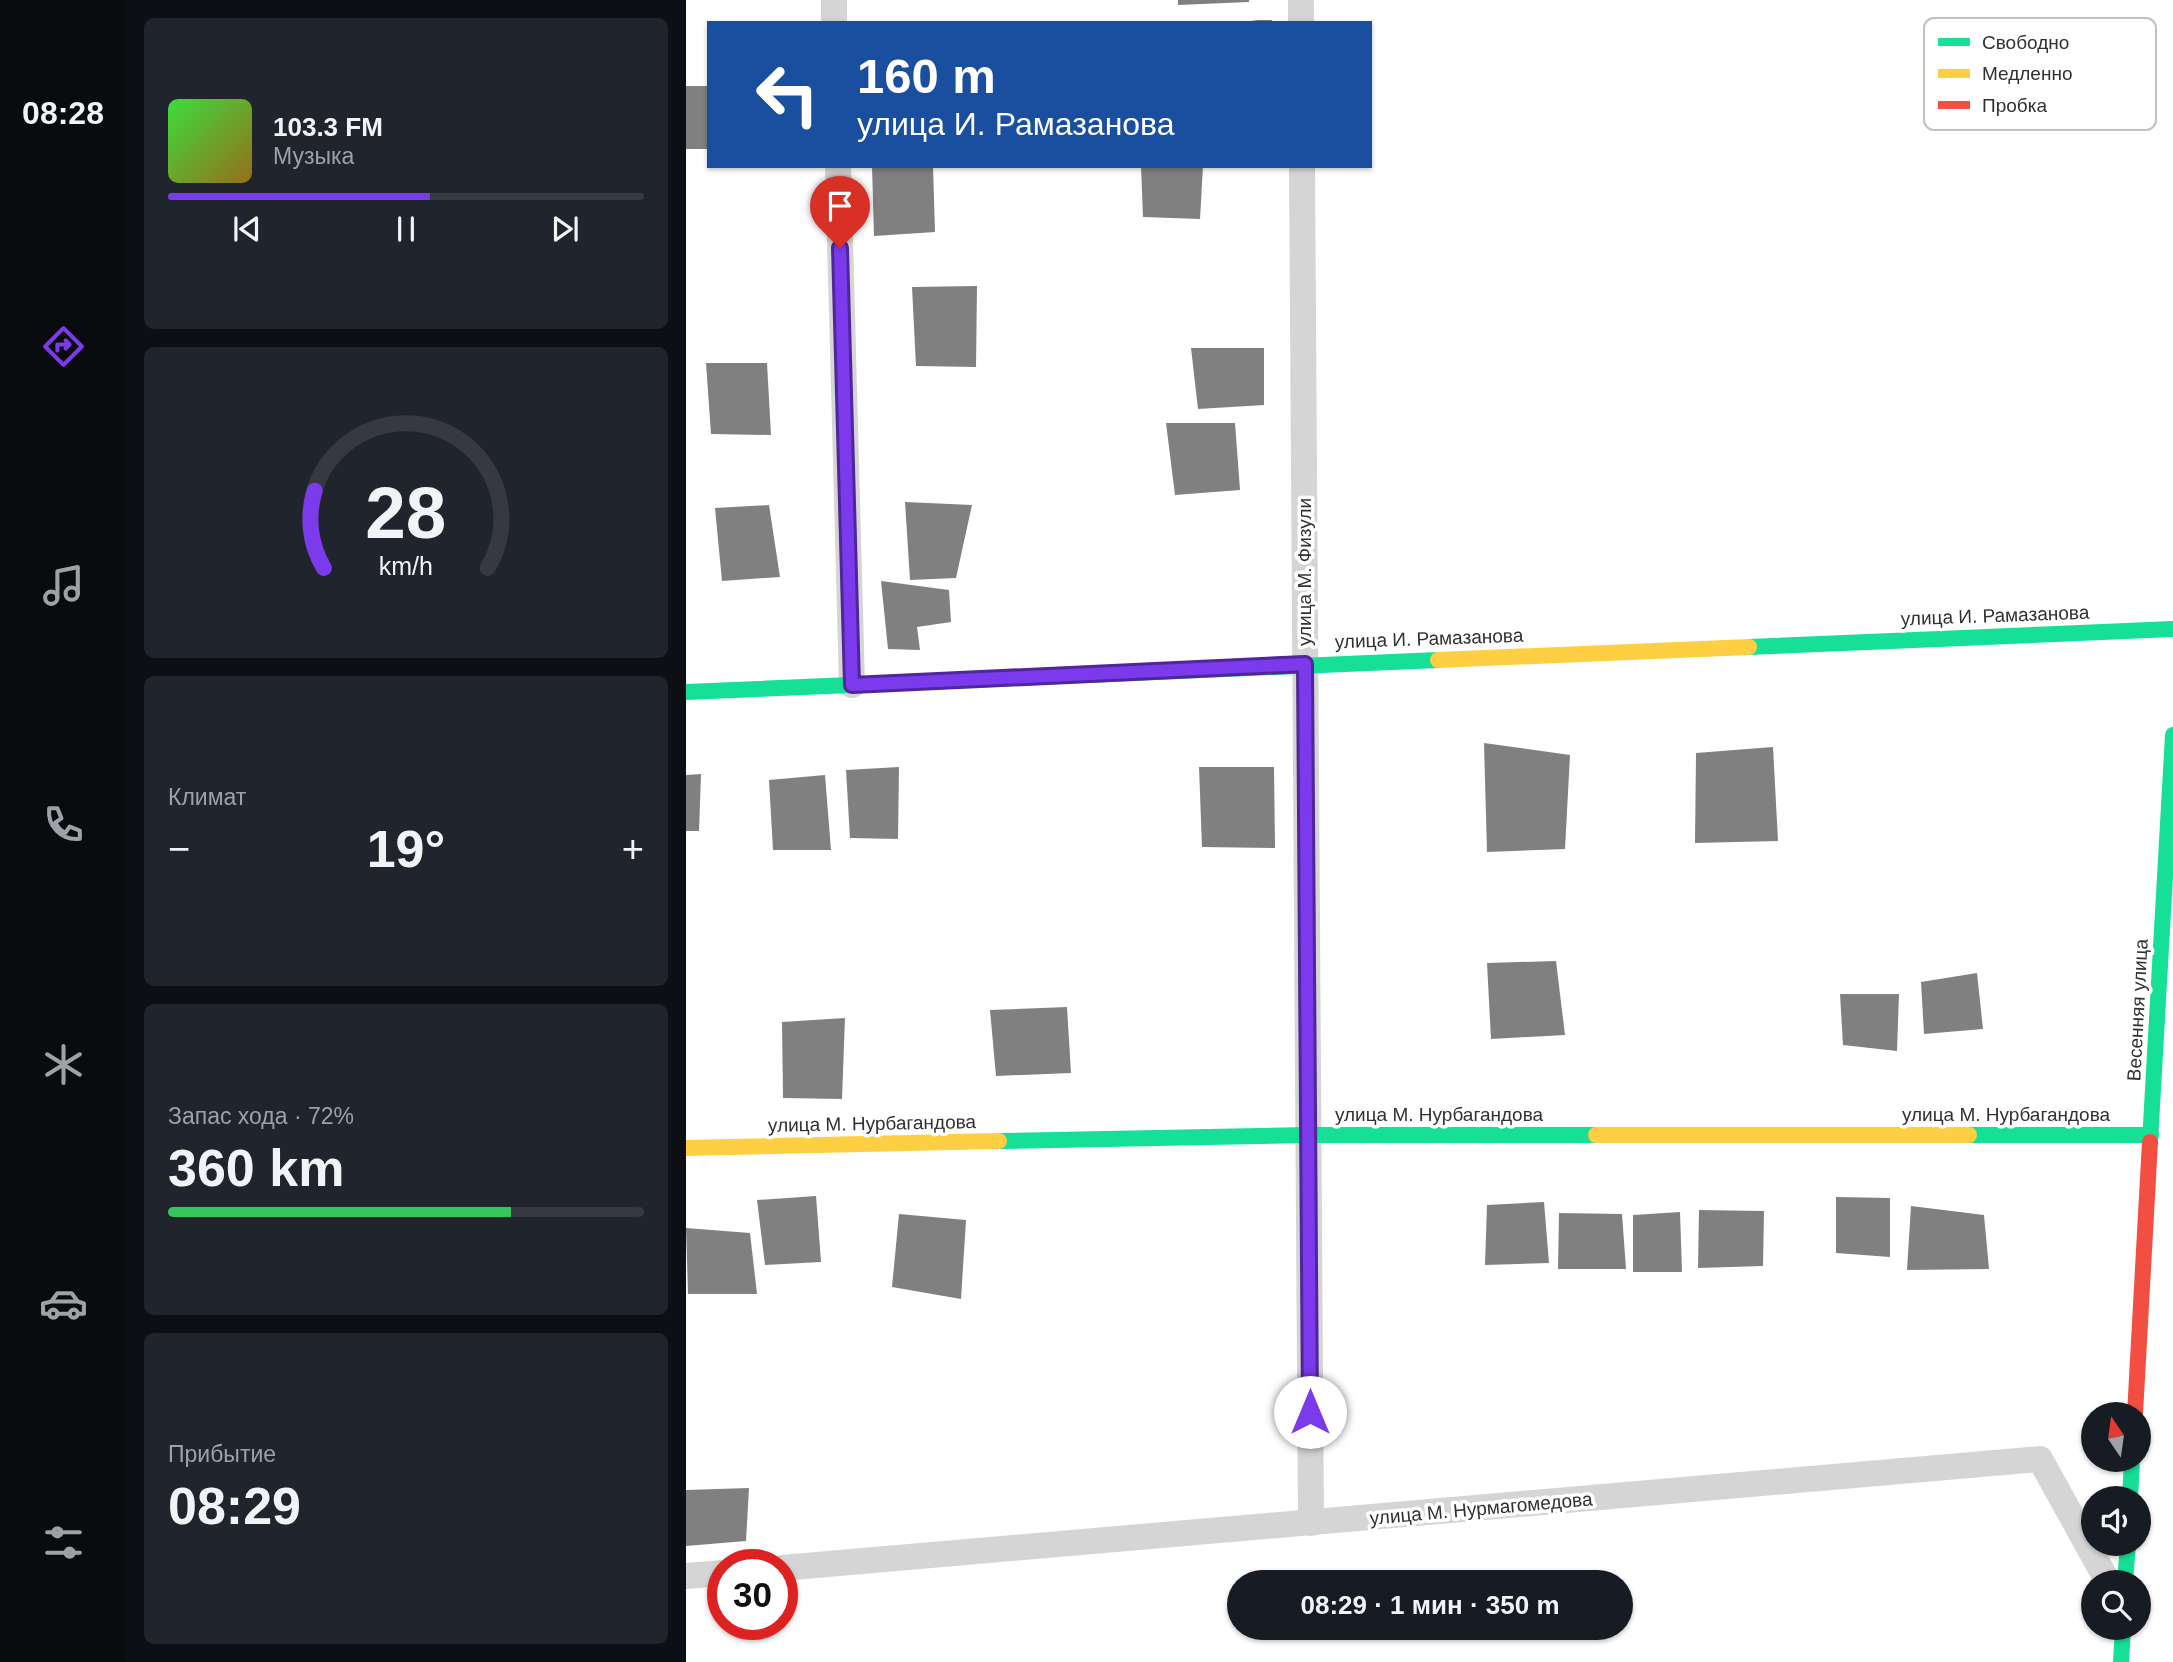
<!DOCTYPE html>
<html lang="ru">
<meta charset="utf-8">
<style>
body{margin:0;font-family:Arial,sans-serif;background:#20242c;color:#f1f3f6;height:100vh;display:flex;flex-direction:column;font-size:26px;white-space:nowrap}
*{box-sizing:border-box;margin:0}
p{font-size:23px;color:#9ea1a6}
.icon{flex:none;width:38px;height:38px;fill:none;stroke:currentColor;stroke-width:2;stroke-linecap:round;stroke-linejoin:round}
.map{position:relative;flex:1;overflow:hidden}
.drawer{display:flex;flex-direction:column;gap:18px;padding:18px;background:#0d0f14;width:560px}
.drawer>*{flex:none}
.banner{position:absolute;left:21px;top:21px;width:665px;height:147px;border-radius:0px;box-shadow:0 2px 5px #0004;background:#1a4fa0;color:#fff;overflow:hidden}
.needle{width:46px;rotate:347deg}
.fabs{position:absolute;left:1395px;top:1402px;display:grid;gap:14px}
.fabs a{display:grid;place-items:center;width:70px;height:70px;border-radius:50%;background:#171b24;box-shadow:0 2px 5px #0004;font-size:35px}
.speed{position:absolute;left:21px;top:1549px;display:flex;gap:14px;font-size:35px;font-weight:700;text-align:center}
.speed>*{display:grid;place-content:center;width:91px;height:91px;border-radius:50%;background:#171b24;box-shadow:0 2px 5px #0004;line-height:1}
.speed .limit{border:10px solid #d22;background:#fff;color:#111}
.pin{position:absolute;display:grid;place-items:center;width:60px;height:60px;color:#fff;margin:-72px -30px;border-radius:50% 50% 50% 0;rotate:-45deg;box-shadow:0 0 7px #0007}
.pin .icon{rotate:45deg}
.me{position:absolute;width:77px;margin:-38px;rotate:0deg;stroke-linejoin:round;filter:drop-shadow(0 0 5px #0008)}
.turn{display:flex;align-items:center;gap:24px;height:147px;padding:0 35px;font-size:32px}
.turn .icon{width:91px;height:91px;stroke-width:2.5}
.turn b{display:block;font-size:49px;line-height:60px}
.big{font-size:52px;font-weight:600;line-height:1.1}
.drawer .tile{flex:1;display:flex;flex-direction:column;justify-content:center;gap:10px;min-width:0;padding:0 24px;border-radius:10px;background:#20242c}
.drawer .dial{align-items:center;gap:0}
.dial svg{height:182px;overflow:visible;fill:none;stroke:#363941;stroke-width:7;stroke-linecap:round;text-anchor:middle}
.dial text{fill:#f1f3f6;stroke:none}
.song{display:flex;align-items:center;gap:21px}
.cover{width:84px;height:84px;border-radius:10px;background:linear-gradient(135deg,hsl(120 70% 55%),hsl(40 70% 35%))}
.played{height:7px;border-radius:4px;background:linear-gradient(90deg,#7c3aed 55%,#363941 55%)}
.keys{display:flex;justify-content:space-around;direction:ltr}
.heat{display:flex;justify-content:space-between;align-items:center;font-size:38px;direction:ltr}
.charge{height:10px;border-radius:5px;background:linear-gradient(90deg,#34c759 72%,#363941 0)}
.trip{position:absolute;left:541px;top:1570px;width:406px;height:70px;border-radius:35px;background:#171b24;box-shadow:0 2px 5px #0004;font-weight:600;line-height:70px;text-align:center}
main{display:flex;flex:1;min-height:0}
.menu{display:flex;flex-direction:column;width:126px;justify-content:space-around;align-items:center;background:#090b0e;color:#9ea1a6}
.menu .icon{width:49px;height:49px}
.menu .selected{color:#7c3aed}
.menu b{font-size:32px;color:#f1f3f6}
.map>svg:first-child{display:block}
.building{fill:#808080}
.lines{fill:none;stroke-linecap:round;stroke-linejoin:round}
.street{stroke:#d5d5d5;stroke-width:26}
.fast{stroke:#16e098;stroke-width:16}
.slow{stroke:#ffcf43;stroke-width:16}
.jam{stroke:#f24e42;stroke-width:16}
.route-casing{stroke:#51269a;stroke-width:18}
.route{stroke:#7c3aed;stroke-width:12}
.labels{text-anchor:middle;stroke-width:7;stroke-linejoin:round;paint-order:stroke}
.street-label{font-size:19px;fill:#313131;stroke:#fff}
.key{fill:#fff;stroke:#c1c1c1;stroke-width:2}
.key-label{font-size:19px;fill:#313131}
</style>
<main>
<nav class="menu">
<b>08:28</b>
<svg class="icon selected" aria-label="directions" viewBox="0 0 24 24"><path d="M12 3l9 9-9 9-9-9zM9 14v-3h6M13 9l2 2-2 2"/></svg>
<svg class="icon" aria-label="music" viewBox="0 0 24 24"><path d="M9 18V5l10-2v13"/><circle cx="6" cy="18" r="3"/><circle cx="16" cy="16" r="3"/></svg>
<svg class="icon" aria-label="phone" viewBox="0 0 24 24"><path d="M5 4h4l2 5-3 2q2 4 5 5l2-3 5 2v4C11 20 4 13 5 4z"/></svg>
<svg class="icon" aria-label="climate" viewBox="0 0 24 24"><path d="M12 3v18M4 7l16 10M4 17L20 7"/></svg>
<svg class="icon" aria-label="car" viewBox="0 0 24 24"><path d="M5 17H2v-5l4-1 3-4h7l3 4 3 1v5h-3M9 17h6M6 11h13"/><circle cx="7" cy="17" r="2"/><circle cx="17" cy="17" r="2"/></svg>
<svg class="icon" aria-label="filters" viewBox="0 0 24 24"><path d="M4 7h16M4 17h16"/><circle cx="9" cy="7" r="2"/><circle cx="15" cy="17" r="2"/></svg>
</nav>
<section class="drawer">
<div class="tile">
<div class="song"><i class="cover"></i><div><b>103.3 FM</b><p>Музыка</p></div></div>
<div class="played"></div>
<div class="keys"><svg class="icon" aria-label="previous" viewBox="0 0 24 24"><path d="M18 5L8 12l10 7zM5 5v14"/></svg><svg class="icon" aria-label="pause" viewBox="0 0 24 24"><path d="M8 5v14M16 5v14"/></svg><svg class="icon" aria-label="next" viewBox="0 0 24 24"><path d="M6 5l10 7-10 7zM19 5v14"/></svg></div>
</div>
<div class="tile dial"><svg viewBox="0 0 100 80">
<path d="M14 69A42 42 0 1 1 86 69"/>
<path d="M14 69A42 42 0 0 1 10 35" stroke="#7c3aed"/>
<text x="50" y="56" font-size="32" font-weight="700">28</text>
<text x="50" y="72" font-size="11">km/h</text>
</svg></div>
<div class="tile"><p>Климат</p>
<div class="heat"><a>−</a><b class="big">19°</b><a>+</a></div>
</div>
<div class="tile"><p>Запас хода · 72%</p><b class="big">360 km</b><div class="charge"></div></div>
<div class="tile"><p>Прибытие</p><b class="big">08:29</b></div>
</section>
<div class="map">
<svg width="1487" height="1662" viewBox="0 0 1487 1662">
<rect width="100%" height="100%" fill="#fff"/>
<g class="building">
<path d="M492 0H563V2L492 5Z"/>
<path d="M565 20H586V23Z"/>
<rect x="0" y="86" width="23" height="63"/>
<path d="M186 166H247L249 232 188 236Z"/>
<path d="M455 166H517L514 219 457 217Z"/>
<path d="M291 286 290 367 230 366 226 287Z"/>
<path d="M505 348H578V405L512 409Z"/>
<path d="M20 363H81L85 435 25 434Z"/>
<path d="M480 423H549L554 490 489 495Z"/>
<path d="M219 502 286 505 270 578 224 580Z"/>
<path d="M83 505 94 577 36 581 29 508Z"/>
<path d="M195 581 263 590 265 622 231 627 234 650 202 649Z"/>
<path d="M798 743 884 755 879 849 801 852Z"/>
<path d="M1087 747 1092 841 1009 843 1010 753Z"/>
<path d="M213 767 212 839 164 838 160 770Z"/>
<path d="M513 767H588L589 848 516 847Z"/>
<path d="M15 774 13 831H0V775Z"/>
<path d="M139 775 145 850H87L83 780Z"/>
<path d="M870 961 879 1035 805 1039 801 963Z"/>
<path d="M1291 973 1297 1029 1238 1034 1235 982Z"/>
<path d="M1154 994H1213L1211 1051 1157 1045Z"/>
<path d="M381 1007 385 1073 310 1076 304 1010Z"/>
<path d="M159 1018 156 1099 97 1098 96 1022Z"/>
<path d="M130 1196 135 1262 79 1265 71 1200Z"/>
<path d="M1150 1197 1204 1198V1257L1150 1253Z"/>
<path d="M858 1202 863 1263 799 1265 801 1205Z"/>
<path d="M1225 1206 1298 1215 1303 1269 1221 1270Z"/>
<path d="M1013 1210 1078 1211 1077 1266 1012 1268Z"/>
<path d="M994 1212 996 1272H947V1215Z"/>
<path d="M873 1213 936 1214 940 1269H872Z"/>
<path d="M213 1214 280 1220 275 1299 206 1287Z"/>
<path d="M0 1228 64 1233 71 1294H2Z"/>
<path d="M63 1488 60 1541 0 1546V1490Z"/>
</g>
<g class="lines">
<g class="street">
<path d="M148 0V23"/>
<path d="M615 0V23"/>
<path d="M152 166 166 685"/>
<path d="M616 166 625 1523"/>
<path d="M96 1568 1354 1459 1422 1582"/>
<path d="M0 1576 37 1573"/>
</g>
<g class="fast">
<path d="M1063 647 1487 629"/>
<path d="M0 692 752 660"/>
<path d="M1283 1135H1465"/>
<path d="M313 1141 622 1135H910"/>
<path d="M1464 1142 1487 735"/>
<path d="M1444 1498 1446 1460"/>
<path d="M1439 1582 1442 1544"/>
<path d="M1435 1662 1437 1628"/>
</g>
<g class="slow">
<path d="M752 660 1063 647"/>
<path d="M910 1135H1283"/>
<path d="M0 1148 313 1141"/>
</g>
<path class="jam" d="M1449 1414 1464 1142"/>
</g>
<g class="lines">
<defs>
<path id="route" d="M154 248 166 685 619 664 624 1412"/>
</defs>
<use href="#route" class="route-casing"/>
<use href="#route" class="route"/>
</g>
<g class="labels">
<g class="street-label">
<text transform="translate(618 572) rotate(-90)" y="7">улица М. Физули</text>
<text transform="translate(1309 615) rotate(-2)" y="7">улица И. Рамазанова</text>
<text transform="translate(743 638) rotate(-2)" y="7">улица И. Рамазанова</text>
<text transform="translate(1451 1010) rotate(-87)" y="7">Весенняя улица</text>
<text x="753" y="1121">улица М. Нурбагандова</text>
<text x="1320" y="1121">улица М. Нурбагандова</text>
<text transform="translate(186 1123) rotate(-1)" y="7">улица М. Нурбагандова</text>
<text transform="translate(795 1508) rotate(-5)" y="7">улица М. Нурмагомедова</text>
</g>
</g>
<rect x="1238" y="18" width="232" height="112" rx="10" class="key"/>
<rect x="1252" y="38" width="32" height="8" fill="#16e098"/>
<rect x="1252" y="69" width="32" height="9" fill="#ffcf43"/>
<rect x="1252" y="101" width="32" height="8" fill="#f24e42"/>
<g class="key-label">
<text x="1296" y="49">Свободно</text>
<text x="1296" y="80">Медленно</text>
<text x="1296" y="112">Пробка</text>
</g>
</svg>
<div class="fabs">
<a><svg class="needle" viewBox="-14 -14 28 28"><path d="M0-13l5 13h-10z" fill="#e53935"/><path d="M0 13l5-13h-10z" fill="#9ea1a6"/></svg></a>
<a><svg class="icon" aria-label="sound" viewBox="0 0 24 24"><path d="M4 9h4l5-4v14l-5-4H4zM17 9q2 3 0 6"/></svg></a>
<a><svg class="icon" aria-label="search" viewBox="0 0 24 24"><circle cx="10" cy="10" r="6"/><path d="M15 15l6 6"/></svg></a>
</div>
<div class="speed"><div class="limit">30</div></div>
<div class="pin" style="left:154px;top:248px;background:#d93025"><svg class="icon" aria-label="arrive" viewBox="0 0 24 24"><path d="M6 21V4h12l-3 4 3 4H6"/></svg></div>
<svg class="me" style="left:624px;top:1412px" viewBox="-20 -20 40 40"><circle r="19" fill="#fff"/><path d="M0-13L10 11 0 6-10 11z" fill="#7c3aed"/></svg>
<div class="trip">08:29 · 1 мин · 350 m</div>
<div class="banner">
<div class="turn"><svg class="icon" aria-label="left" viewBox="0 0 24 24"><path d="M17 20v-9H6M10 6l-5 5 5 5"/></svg><div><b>160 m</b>улица И. Рамазанова</div></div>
</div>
</div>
</main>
